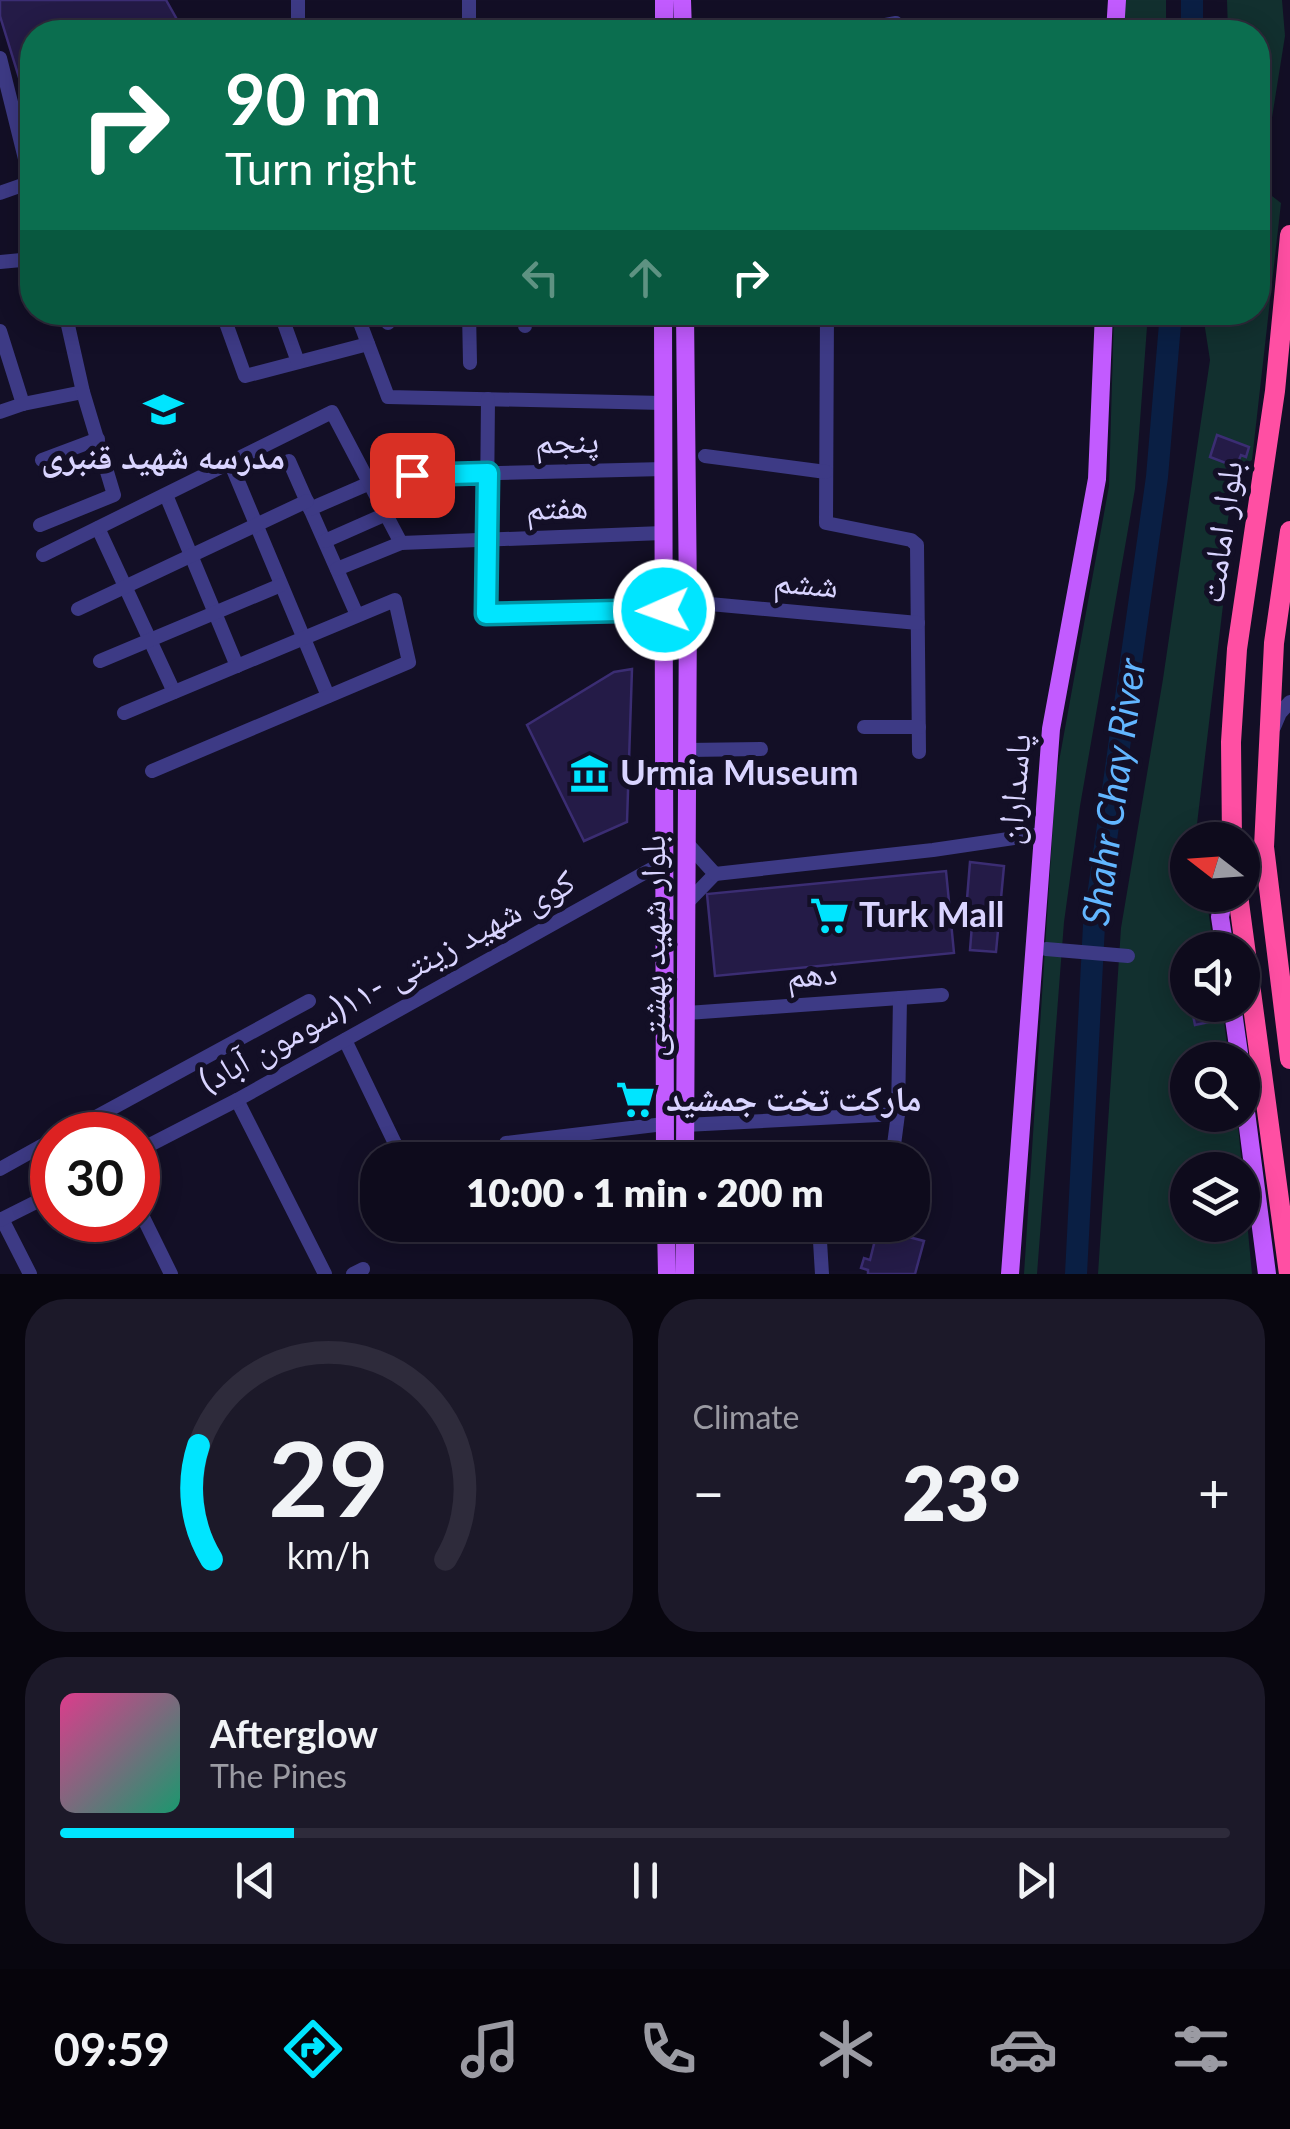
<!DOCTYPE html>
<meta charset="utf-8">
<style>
body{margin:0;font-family:Lato,"Noto Naskh Arabic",sans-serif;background:#1c1929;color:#f1f3f6;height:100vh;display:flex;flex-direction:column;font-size:38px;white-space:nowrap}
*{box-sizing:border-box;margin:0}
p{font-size:32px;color:#9b9ba3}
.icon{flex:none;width:55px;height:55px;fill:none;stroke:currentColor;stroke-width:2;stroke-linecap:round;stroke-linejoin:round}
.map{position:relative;height:1274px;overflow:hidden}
.sheet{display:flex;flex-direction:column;gap:25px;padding:25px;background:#08060f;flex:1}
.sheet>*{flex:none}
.guide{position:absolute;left:20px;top:20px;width:1250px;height:305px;border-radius:40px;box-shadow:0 5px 25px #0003,0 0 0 2px #2e2b3b;background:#0b6e4f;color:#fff;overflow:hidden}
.needle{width:65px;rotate:287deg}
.fabs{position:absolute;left:1170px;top:822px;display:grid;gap:20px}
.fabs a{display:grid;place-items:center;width:90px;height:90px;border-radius:50%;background:#0e0b1c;box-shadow:0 5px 25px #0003,0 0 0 2px #2e2b3b;font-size:50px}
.speed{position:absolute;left:30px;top:1112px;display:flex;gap:20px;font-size:50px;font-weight:700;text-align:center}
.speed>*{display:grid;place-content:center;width:130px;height:130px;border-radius:50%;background:#0e0b1c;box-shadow:0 5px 25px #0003,0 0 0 2px #2e2b3b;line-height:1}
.speed .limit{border:15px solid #d22;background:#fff;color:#111}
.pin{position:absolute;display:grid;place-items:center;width:85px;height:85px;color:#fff;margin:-42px;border-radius:20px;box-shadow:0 5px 15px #0006}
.me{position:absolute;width:110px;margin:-55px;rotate:268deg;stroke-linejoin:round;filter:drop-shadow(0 0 8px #0008)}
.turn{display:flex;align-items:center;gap:35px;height:210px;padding:0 40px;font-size:45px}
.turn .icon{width:130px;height:130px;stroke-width:2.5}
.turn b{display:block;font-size:70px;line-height:85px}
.lanes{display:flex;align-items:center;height:95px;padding:0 40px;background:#0003;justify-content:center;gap:50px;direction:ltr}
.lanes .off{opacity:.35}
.big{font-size:75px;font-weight:800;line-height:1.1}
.sheet .card{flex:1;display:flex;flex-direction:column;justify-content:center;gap:15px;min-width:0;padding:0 35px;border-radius:40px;background:#1c1929}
.sheet .dial{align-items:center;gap:0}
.dial svg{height:260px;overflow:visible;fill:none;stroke:#2e2b3b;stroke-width:7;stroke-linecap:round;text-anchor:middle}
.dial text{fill:#f1f3f6;stroke:none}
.song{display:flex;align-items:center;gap:30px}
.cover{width:120px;height:120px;border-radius:15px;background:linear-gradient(135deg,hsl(330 70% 55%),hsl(160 70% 35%))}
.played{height:10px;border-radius:5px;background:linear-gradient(90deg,#00e5ff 20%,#2e2b3b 20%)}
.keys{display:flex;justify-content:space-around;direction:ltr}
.heat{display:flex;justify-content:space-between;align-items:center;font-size:55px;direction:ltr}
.sheet .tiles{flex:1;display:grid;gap:25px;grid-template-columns:1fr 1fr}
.card:last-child{grid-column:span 2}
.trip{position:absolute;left:360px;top:1142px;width:570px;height:100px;border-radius:40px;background:#0e0b1c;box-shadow:0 5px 25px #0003,0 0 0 2px #2e2b3b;font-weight:800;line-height:100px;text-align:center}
.menu{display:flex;height:160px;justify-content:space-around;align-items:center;background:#06040b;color:#9b9ba3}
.menu .icon{width:70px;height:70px}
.menu .active{color:#00e5ff}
.menu b{font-size:45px;color:#f1f3f6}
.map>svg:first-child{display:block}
.green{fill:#12302f;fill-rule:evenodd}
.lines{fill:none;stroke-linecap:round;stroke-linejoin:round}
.river{stroke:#0a1f44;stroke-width:22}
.building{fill:#241b47;stroke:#3b2d73;stroke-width:2.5}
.minor{stroke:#3d3a85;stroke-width:14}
.major{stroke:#c25bff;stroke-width:18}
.highway{stroke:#ff4fa3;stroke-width:20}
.route-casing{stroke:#0095a6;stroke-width:25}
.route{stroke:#00e5ff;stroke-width:18}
.labels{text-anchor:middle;stroke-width:10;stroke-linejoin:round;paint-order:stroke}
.street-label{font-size:35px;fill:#d9d4ff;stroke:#130f26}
.poi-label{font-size:35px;font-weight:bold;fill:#d9d4ff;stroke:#130f26;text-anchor:start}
.water-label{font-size:38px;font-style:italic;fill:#62b6ff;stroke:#130f26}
</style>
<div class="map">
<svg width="1290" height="1274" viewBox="0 0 1290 1274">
<rect width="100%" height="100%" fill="#130f26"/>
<g class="green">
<path d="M1125 0H1166V32H1124Z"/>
<path d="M1227 0H1282L1285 36 1263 174 1268 193 1281 203 1252 460 1235 472 1221 567 1226 580 1197 824 1199 840H1188V895H1206L1214 950H1188V1005H1222L1229 1060H1188V1115H1237L1252 1274H1098L1121 928 1163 679 1210 360 1205 328 1206 313 1258 312V32H1228ZM1188 1170H1242V1225H1188Z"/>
<path d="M1114 313H1148L1135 489 1080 806 1064 922 1037 1274H1024L1056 778 1109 486Z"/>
</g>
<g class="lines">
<g class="river">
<path d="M1192 32V0"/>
<path d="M1076 1274 1094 925 1157 477 1171 312"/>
</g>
</g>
<g class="building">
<path d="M0 0H166L184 32H32V109L29 110 0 16Z"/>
<path d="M1217 435 1249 447 1246 457 1241 455 1236 467 1210 457Z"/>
<path d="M632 669 627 822 584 841 527 725 614 672Z"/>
<path d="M970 862 1004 866 996 952 970 950 972 925 965 924Z"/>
<path d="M946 871 954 953 715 976 707 894Z"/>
<path d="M1191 1005H1205L1209 1022 1195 1025Z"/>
<path d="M897 1234 924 1241 915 1274H868V1270L861 1268 864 1258 870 1260 876 1236 896 1240Z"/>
</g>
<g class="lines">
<g class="minor">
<path d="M298 32V0"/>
<path d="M469 32V0"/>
<path d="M849 32 896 23"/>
<path d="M0 58 32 187"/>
<path d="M0 193 31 182"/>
<path d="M0 262 32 259"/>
<path d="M222 312 245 376 368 344"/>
<path d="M280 312 298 362"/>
<path d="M356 312 388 397 663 403"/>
<path d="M388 312V323"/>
<path d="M469 312 470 363"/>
<path d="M525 312V326"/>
<path d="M827 312 826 523 911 540 917 545 919 752"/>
<path d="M0 331 23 404"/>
<path d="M488 399 486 614 664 610"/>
<path d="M0 412 23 404 83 392"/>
<path d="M705 456 826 472"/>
<path d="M42 460 98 439"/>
<path d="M289 461 357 615"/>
<path d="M230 462 328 696"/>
<path d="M412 475 664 469"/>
<path d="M166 495 237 666"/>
<path d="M310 509 370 483"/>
<path d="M40 525 114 495 83 392 65 312"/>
<path d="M98 528 174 692"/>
<path d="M325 541 386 514"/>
<path d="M43 555 332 412 401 543"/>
<path d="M337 569 401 543 663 533"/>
<path d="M688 602 918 623"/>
<path d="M78 609 307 501"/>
<path d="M100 661 281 585"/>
<path d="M124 713 395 600 409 662 152 771"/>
<path d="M864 727H919"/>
<path d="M1274 727 1280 713 1290 702"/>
<path d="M687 750 761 749"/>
<path d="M685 841 715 874 686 904"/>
<path d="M715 874 933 850 1042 834"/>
<path d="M1046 949 1128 956"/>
<path d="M687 1013 942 995"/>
<path d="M345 1040 403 1160"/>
<path d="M237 1100 325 1274"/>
<path d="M685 1125 898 1114"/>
<path d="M63 1135 309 1001"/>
<path d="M506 1143 664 1124"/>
<path d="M138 1151 237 1100 664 862"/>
<path d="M892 1160 898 1114 900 998"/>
<path d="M0 1169 52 1140"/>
<path d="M138 1207 171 1274"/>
<path d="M2 1219 30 1274"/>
<path d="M0 1220 52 1194"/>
<path d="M435 1225 440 1235"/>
<path d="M819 1225 822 1274"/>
<path d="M353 1274 363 1269"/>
</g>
<g class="major">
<path d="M682 0 683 32"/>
<path d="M664 32V0"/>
<path d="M1115 32 1117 0"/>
<path d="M663 312 665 1160"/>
<path d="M685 312 688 602 685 1160"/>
<path d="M1224 895 1220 917 1225 950"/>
<path d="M1232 1005 1240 1060"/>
<path d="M1242 1081 1267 1274"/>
<path d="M666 1225 667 1274"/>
<path d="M685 1225V1274"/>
<path d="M1010 1274 1051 729 1097 479 1104 312"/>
</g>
<g class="highway">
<path d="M1290 531 1274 643 1264 847 1290 1059"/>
<path d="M1232 840 1231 742 1237 649 1275 391 1290 235"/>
<path d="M1238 895 1289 1274"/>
</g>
</g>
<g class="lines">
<defs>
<path id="route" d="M412 475 488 473 486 614 664 610"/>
</defs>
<use href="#route" class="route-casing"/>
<use href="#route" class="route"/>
</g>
<defs>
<symbol id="school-bare" viewBox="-9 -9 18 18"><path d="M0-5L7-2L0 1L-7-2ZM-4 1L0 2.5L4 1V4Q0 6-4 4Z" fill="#00e5ff" stroke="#130f26" stroke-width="2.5" paint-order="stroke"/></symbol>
<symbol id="museum-bare" viewBox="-9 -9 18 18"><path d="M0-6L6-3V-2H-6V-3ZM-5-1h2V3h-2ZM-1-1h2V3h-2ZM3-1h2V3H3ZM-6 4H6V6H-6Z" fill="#00e5ff" stroke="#130f26" stroke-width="2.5" paint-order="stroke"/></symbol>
<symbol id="supermarket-bare" viewBox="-9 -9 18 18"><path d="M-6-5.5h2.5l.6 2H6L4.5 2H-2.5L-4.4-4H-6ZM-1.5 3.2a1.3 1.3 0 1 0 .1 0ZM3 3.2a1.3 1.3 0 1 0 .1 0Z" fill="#00e5ff" stroke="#130f26" stroke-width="2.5" paint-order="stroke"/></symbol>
</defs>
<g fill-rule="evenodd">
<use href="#school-bare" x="136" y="382" width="55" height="55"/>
<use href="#museum-bare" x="562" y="746" width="55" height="55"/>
<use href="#supermarket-bare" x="802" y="888" width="55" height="55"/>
<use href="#supermarket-bare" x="608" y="1072" width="55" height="55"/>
</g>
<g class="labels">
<g class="street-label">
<text transform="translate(567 441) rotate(-1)" y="12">پنجم</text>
<text transform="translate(557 507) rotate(-2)" y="12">هفتم</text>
<text transform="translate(1221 532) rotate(-82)" y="12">بلوار امامت</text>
<text transform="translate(806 583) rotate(5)" y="12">ششم</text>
<text transform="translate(1014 789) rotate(-85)" y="12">پاسداران</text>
<text transform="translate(653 946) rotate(-90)" y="12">بلوار شهید بهشتی</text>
<text transform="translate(812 974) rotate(-4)" y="12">دهم</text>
<text transform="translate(387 981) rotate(-29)" y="12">کوی شهید زینتی -۱۱(سومون آباد)</text>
</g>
<g class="poi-label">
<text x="163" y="469" text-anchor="middle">مدرسه شهید قنبری</text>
<text x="620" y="785">Urmia Museum</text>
<text x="859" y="927">Turk Mall</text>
<text x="666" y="1111">مارکت تخت جمشید</text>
</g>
<g class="water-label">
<text transform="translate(1114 792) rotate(-82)" y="13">Shahr Chay River</text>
</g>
</g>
</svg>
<div class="fabs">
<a><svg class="needle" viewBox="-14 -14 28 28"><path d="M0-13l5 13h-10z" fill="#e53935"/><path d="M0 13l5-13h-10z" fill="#9b9ba3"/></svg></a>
<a><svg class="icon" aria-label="sound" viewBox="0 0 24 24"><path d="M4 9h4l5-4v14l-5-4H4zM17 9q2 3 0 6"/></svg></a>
<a><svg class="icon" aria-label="search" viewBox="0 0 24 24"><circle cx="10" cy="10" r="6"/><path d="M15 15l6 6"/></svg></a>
<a><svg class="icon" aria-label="layers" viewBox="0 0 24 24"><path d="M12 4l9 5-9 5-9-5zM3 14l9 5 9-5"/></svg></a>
</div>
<div class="speed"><div class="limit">30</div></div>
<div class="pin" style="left:412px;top:475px;background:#d93025"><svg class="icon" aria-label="arrive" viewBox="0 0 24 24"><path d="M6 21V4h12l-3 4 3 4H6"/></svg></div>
<svg class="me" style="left:664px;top:610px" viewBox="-20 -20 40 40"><circle r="17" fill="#00e5ff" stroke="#fff" stroke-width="3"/><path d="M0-11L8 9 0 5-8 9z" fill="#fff"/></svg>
<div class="trip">10:00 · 1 min · 200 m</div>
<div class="guide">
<div class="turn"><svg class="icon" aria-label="right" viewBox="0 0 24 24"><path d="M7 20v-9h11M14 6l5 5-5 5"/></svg><div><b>90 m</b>Turn right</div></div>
<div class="lanes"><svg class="icon off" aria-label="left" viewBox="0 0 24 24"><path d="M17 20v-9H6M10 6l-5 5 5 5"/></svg><svg class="icon off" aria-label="ahead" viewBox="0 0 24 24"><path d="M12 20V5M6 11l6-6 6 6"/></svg><svg class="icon" aria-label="right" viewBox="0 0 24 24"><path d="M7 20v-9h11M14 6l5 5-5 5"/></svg></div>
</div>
</div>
<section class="sheet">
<div class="tiles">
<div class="card dial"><svg viewBox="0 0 100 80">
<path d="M14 69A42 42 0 1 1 86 69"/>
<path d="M14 69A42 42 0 0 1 10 34" stroke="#00e5ff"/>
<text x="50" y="56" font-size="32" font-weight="700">29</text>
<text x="50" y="72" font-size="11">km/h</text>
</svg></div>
<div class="card"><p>Climate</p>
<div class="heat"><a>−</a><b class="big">23°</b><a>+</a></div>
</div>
<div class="card">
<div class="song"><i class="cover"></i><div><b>Afterglow</b><p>The Pines</p></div></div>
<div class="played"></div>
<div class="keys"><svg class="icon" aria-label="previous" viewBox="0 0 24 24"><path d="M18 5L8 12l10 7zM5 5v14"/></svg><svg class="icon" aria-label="pause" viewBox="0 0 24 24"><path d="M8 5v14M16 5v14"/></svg><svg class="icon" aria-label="next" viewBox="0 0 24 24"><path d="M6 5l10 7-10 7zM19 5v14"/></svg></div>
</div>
</div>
</section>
<nav class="menu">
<b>09:59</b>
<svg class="icon active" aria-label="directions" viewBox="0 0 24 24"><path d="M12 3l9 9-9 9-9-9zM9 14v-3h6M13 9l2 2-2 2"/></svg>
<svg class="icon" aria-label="music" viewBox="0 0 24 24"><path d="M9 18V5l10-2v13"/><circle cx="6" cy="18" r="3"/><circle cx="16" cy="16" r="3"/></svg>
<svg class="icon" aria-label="phone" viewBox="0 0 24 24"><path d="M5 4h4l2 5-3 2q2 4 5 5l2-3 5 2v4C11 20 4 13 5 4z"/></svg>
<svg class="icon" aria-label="climate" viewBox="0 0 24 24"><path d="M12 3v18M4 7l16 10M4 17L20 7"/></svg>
<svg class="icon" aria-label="car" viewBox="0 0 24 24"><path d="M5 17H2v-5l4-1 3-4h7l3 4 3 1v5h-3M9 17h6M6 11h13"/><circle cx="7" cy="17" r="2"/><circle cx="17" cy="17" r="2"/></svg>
<svg class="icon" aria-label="filters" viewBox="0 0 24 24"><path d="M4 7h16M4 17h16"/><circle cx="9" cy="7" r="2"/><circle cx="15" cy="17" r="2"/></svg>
</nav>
